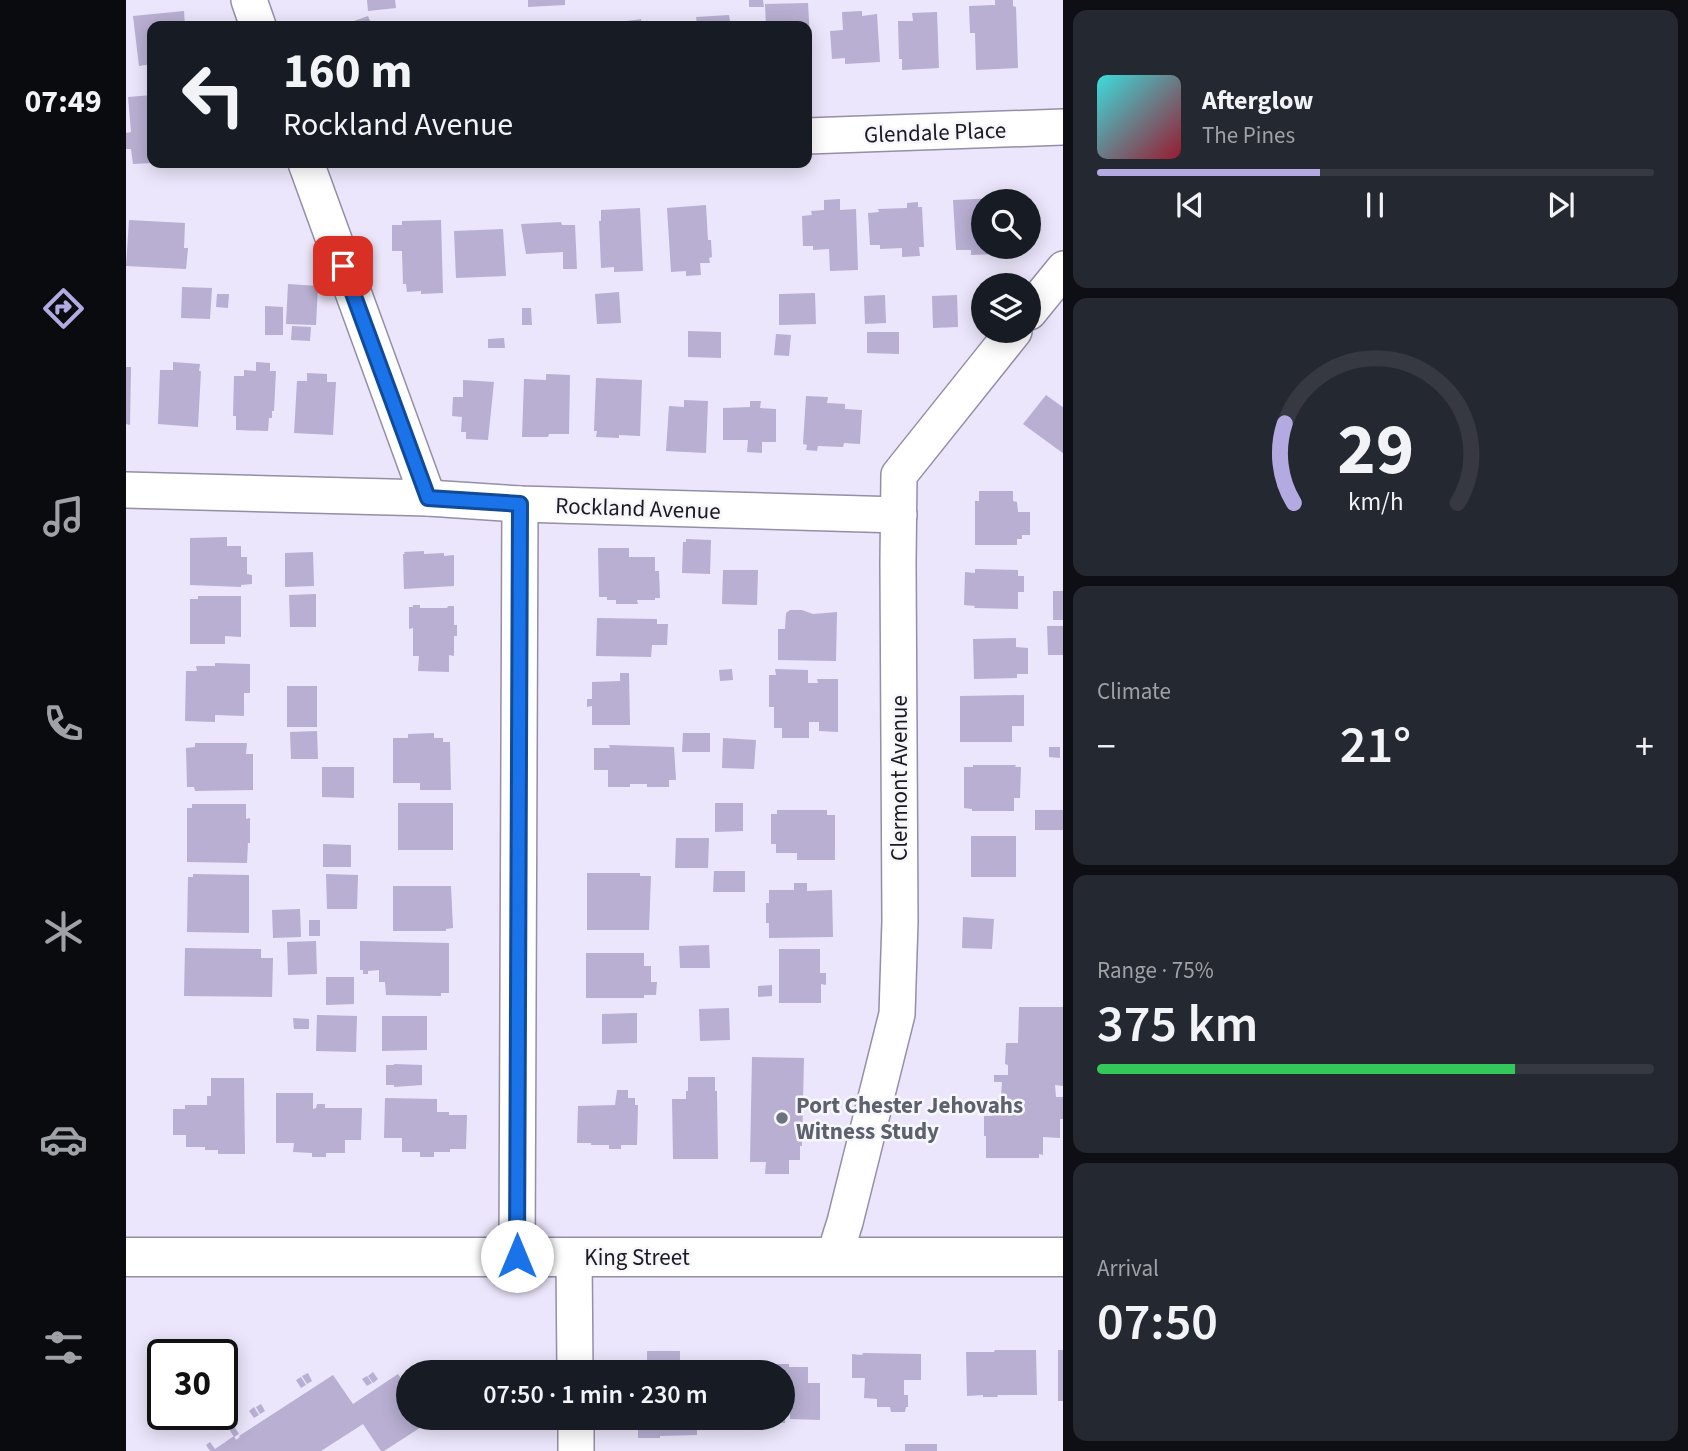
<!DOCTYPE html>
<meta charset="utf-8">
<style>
body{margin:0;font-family:"Source Sans 3",sans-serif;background:#242831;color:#f1f3f6;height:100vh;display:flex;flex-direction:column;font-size:26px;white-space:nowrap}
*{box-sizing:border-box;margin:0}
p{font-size:23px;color:#9ea1a6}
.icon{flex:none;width:38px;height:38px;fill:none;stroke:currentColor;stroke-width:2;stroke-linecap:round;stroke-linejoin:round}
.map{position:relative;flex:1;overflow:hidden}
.drawer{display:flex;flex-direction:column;gap:10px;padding:10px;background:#0d0f14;width:625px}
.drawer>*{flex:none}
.top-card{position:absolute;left:21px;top:21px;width:665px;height:147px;border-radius:14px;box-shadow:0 4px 18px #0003;background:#171b24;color:#f1f3f6;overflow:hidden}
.fabs{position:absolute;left:845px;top:189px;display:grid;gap:14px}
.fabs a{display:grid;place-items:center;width:70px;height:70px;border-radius:50%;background:#171b24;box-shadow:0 4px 18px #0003;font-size:35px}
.speed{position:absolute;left:21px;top:1339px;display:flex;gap:14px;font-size:35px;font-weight:700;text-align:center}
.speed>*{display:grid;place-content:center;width:91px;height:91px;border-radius:50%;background:#171b24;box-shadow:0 4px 18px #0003;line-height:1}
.speed .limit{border:4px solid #111;border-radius:10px;background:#fff;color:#111}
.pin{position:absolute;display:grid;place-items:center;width:60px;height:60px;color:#fff;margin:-30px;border-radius:14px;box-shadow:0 4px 10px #0006}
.me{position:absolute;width:77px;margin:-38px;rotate:0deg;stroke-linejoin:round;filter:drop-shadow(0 0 5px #0008)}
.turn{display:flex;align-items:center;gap:24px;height:147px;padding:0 21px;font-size:32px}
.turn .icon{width:91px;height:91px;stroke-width:2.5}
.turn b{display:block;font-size:49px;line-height:60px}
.big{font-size:52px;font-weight:600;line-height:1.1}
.drawer .card{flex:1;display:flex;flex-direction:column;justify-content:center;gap:10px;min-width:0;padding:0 24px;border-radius:14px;background:#242831}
.drawer .dial{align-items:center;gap:0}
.dial svg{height:182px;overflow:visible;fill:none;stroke:#363941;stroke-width:7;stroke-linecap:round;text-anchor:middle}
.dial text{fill:#f1f3f6;stroke:none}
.song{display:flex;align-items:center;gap:21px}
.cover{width:84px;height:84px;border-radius:10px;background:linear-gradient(135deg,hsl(180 70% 55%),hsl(350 70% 35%))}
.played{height:7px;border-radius:4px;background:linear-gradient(90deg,#b4aae2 40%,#363941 40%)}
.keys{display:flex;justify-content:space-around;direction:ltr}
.heat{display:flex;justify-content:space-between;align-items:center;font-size:38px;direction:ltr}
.charge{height:10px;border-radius:5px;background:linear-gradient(90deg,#34c759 75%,#363941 0)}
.trip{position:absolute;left:270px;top:1360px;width:399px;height:70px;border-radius:35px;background:#171b24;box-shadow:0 4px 18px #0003;font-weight:600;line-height:70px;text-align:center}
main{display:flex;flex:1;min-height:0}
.dock{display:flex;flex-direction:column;width:126px;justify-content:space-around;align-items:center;background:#090b0e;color:#9ea1a6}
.dock .icon{width:49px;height:49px}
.dock .current{color:#b4aae2}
.dock b{font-size:32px;color:#f1f3f6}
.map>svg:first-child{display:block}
.building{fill:#b8afd2}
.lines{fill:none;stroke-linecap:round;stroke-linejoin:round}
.minor-casing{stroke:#948ea6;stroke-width:38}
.major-casing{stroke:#948ea6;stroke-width:41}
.minor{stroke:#fff;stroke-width:35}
.major{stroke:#fff;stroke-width:38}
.route-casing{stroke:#114b97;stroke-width:18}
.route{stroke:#1a73e8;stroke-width:12}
.worship-dot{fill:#6b7280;stroke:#f7f6fb;stroke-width:2.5}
.labels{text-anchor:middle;stroke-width:5;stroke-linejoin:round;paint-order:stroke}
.street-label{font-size:23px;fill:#1c1922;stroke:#f7f6fb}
.worship-label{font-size:23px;font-weight:bold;fill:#5b616d;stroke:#f7f6fb;text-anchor:start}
</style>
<main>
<nav class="dock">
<b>07:49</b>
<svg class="icon current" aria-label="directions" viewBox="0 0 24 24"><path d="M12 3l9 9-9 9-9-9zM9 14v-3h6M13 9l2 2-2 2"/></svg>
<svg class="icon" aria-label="music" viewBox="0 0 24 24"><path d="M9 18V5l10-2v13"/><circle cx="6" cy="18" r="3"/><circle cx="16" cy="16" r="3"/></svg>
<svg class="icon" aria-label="phone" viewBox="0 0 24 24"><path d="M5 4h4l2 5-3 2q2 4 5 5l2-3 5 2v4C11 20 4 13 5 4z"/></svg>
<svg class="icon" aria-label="climate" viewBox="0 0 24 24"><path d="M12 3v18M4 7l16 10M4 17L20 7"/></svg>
<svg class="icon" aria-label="car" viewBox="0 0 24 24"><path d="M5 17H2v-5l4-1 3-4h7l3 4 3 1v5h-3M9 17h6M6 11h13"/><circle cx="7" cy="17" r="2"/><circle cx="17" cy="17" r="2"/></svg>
<svg class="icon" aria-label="filters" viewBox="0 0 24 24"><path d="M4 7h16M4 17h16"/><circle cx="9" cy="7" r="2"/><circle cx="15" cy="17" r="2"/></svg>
</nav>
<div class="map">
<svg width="938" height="1451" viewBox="0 0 938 1451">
<rect width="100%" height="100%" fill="#ebe6fb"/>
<g class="building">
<path d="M241 0H269L270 8 242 11Z"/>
<path d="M402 0H439V5L402 7Z"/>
<path d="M623 0H637L638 7H623Z"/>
<path d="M869 0H887V6L890 7 892 68 850 70 849 33H844L843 6 869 5Z"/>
<path d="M682 3 686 74H681V26H640L639 4Z"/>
<path d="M58 11 59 26H26V64L13 66 7 16Z"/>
<path d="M736 11V16L751 14 754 62 719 64V58L706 59 704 31 717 30 716 12Z"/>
<path d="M811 12 813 68 776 70V59H773L772 21H787L786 13Z"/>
<path d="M603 15 604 21H607L608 26H567V24H571L570 17Z"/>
<path d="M242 16 245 23 251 21 252 26H214Z"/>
<path d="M515 19 516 26H495L494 22Z"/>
<path d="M26 95V163L7 164 5 149H0V133L5 132 2 97Z"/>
<path d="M874 198 875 201H858V247H875V254L845 255V250H830L827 200Z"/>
<path d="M714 199V210L730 209 732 270 704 271 703 249 687 250V246H677L676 216 686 215 685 211 698 210V200Z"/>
<path d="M792 202V207H796L798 247H793L794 256 776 257V248L754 249V245H744L742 213 753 212 752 209 781 208V203Z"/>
<path d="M580 205 582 240H585L586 257 583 258 584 263H574L575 275 560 276V271L545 272 541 208Z"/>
<path d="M514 208 517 271 488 272V267L475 268 473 221H475V210Z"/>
<path d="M3 220 59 223 58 248H62L60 269 0 266Z"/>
<path d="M315 220 317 293 295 294V291L281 292 280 284H277L276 251H266V225H276V221Z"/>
<path d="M435 222 436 225H449L451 269H437V252L400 254 395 224Z"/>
<path d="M377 229 380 276 330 278 328 231Z"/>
<path d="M162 284 192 286 190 325 160 324Z"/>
<path d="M56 287 86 288 84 319 55 318Z"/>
<path d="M493 292 495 323 471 324 469 294Z"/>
<path d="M689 293 690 324 653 325V294Z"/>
<path d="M91 294H103L102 308 90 307Z"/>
<path d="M759 295 760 323 739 324 738 296Z"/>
<path d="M831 295 832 327 807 328 806 296Z"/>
<path d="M139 306 157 307V335H139Z"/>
<path d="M396 308H405L406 325H396Z"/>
<path d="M166 326 185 327 184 341 165 340Z"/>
<path d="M562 331 595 332V358L562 357Z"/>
<path d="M741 332H773V354L741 353Z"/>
<path d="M650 334 665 335 663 356 648 355Z"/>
<path d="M378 338 379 348H362V339Z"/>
<path d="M47 362 74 364 73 371H75L72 427 32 424 34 370H47Z"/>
<path d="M130 362 144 363V371H150L148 411H146V418H143L142 431 110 430V416H107L108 376H118V370L130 371Z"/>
<path d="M0 367H5L4 425 0 424Z"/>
<path d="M181 373 201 374V382H210L207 435 168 433 171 381H181Z"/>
<path d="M420 374 444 375 443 434H423L422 437H396L398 379 420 380Z"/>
<path d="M470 378 516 380 514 436 493 435V438L470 437 471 431H468Z"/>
<path d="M337 380 368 382 362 440 340 439V432H335L336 417 326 416 327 397H337Z"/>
<path d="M920 395 938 408V454L897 424Z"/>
<path d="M680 396 702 397 701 403 719 404V409L736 410 734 444 718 443 717 447 692 446 691 451 680 450 681 445 677 444Z"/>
<path d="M558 400 582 401 580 453 540 451 543 406 558 407Z"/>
<path d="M624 401H635L634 408 650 409V442H636V453L621 452 622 440H597V408L624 407Z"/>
<path d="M853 491H887V501L891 502 892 512H904V535H896V539H891V545H849V501H853Z"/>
<path d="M101 537V546H115V557H121V574L126 575V584L115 585V587L64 585V538Z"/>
<path d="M560 539 585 540 584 574 556 573 557 542H560Z"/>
<path d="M472 548H503V557H529V571H533L534 598H529V600H511L512 604H490V600H481V597H473Z"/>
<path d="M298 551V554L318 553V556L328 555V586L278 589 277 554H279L278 552Z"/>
<path d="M187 552 188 586 159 587V553Z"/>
<path d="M849 569 892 570V576H898V592H892V609L848 608 849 606 838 605 839 572 849 573Z"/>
<path d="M597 570H632L631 605 596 604Z"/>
<rect x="927" y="591" width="11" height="29"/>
<path d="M190 594V627H164L163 595Z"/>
<path d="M72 596H115V637L99 636V644H64V599H72Z"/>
<path d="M287 605H294V608H321L322 606H328V625H331V636H328V656L323 655V672L292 671 293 656H287V628L283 629V607H287Z"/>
<path d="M664 610H676L687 614 711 612 710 661 652 660V629H659L660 613Z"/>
<path d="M471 618 531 619V624H542L541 645H526L525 657 470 656Z"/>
<path d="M921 626H938V655H922Z"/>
<path d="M890 638V647L902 648V674H891V678L848 679 847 639Z"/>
<path d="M89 663 124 664V693H118V716L89 715V722L59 721 60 671H71L70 666H89Z"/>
<path d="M606 669 607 680 594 681 593 670Z"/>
<path d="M649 669 682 670V683H692L691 679H712V732L693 731V722H683V738H656V728H648V707H643V675H650Z"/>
<path d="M494 673H503L504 725H466V706L461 707V699H466V682L494 681Z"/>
<rect x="161" y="686" width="30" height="41"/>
<path d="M898 695V726H886V742H834V696Z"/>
<path d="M191 731 192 759H165L164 732Z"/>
<path d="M308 733V738H317V742H324L325 790H294V783H267V738H282V734Z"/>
<path d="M557 733H584V752H556Z"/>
<path d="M597 738 630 740 628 769 596 768Z"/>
<path d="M69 743H121L120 754H127V790L69 791 68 787H61L60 748 69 747Z"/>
<path d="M483 745 548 747 550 780H543V787H521V784H504V787H482V770H468V748H484Z"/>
<path d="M923 747H934V758L923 757Z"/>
<path d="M847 765H890L889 767H895L894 798H888V811H846V809L838 808V767H847Z"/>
<path d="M196 767H228V798L196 797Z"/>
<rect x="272" y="803" width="55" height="47"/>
<path d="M589 803H617V831L589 832Z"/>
<path d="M66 804H120V819L124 818V843H122L121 863 61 862V808H66Z"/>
<path d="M651 810H701V815H709V860H671V853H650V844H645V814H651Z"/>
<rect x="909" y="810" width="29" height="20"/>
<rect x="845" y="836" width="45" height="41"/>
<path d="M550 838H583L582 868H549Z"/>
<path d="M197 844 225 845V867H197Z"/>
<path d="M588 871H619V892H587Z"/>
<path d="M461 873H514V876H525L523 930H461Z"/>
<path d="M67 874 123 875V933L61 932 62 877H67Z"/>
<path d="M200 874 232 875 231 909H201Z"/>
<path d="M668 883H681V891L706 890 707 937 643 938V923H640V903H643V890H668Z"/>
<path d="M267 886H325L327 928 320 929V931H267Z"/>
<path d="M174 909 175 937 147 938 146 910Z"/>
<path d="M837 917 868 919 866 949 836 948Z"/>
<rect x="183" y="920" width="11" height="16"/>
<path d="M190 941 191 974 162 975 161 942Z"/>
<path d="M234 941 323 943V993H315V996L260 995 259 982H253V970L242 971V974H237V970H234Z"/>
<path d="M583 945 584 968H554L553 946Z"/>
<path d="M59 948 135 949V958H147L146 997 58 996Z"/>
<path d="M653 949H694V973H700V985L695 984V1003H653Z"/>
<path d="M460 953H518V966H525V982H531L530 995H518V998H460Z"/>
<path d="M200 977H228V1004L200 1005Z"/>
<path d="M646 985V996L632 997V986Z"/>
<path d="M893 1007H938V1086L929 1085 930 1097H938V1119H934V1138L917 1137V1155L913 1154V1158H860V1136H858V1116H866L867 1099H874V1096H875L876 1082H868V1075H882V1065L879 1064 880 1043H892Z"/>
<path d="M603 1008 604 1040 574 1041 573 1009Z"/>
<path d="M511 1013V1043L476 1044V1014Z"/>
<path d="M191 1015 231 1016 230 1052 190 1051Z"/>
<path d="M256 1016H301V1050L256 1051Z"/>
<path d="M167 1018 183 1019V1029H168Z"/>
<path d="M626 1057 678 1058 676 1146H674V1160H663V1174H639L640 1162H624Z"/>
<path d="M268 1064 296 1065V1085L268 1087V1085H260V1065H268Z"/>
<path d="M562 1077H589V1091H591L592 1159H547L546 1099H560V1091H562Z"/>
<path d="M85 1078H118L119 1154H92V1150H79V1147H60V1135H47V1109H59V1105H81V1096H85Z"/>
<path d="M491 1090H502V1098H509V1105H512L511 1145H495V1149H483V1145H465V1143H451L452 1106 489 1105Z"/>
<path d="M150 1093H187V1109L190 1108 191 1104H199V1108H236L235 1140H219V1153H200V1157H186V1153L167 1152 168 1143H150Z"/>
<path d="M259 1098 311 1099V1112H323V1115H341L340 1149H324V1152H308V1157H294V1152H276V1138H258Z"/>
<path d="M869 1350H910L911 1395H871L872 1397H857V1395L841 1396 840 1352H868Z"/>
<rect x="932" y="1350" width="6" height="51"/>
<rect x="521" y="1351" width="33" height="21"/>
<path d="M737 1353 795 1354V1380H778V1395H782V1407H780L779 1412H765L764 1407H751V1399L738 1398 739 1378H726V1354L736 1355Z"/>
<path d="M641 1364H663V1367H682V1383H694V1420L664 1419V1409L656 1410V1372H641Z"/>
<path d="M247 1372 252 1379 247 1383 242 1376Z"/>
<path d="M182 1373 186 1381 181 1384 176 1376Z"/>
<path d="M272 1374 282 1389V1418H301L303 1422 258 1451H255L237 1424 195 1451H84L80 1445 84 1442 89 1449 108 1436 110 1440 114 1437 113 1436 207 1375 227 1404Z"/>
<path d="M241 1376 246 1383 241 1386 236 1379Z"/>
<path d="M175 1377 180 1385 175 1388 170 1380Z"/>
<path d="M135 1404 139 1411 134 1414 130 1407Z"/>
<path d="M128 1407 133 1415 128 1418 123 1411Z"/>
<path d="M512 1418H571V1435L534 1436V1438H512Z"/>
<rect x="640" y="1418" width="19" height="5"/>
<path d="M108 1426 113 1434 108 1437 103 1429Z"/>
<rect x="779" y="1444" width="32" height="7"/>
</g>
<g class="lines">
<defs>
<g id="minor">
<path d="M123 0 132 26"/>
<path d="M681 136 938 127"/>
<path d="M180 163 302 498"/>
<path d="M903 312 938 269"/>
<path d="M0 490 302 498 394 504 773 515"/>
<path d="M391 1256 394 504"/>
<path d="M448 1257 449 1372"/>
<path d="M708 1257 719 1222 771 1014 774 921 772 563 773 475 888 331"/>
<path d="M450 1418V1451"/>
</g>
<path id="major" d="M0 1257H938"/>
</defs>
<use href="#minor" class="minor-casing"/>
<use href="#major" class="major-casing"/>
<use href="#minor" class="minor"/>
<use href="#major" class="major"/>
</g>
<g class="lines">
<defs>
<path id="route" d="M217 266 302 498 394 504 391 1256"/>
</defs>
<use href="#route" class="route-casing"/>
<use href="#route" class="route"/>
</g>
<circle class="worship-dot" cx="656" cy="1118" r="7"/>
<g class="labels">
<g class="street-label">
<text transform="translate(809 132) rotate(-2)" y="8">Glendale Place</text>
<text transform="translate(512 508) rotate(2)" y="8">Rockland Avenue</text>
<text transform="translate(773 778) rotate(-90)" y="8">Clermont Avenue</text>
<text x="511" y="1265">King Street</text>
</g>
<g class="worship-label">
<text x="670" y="1113">Port Chester Jehovahs<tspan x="670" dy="26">Witness Study</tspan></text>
</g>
</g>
</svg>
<div class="fabs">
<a><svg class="icon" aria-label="search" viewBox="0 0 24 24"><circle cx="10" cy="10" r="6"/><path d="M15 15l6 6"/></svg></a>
<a><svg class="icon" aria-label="layers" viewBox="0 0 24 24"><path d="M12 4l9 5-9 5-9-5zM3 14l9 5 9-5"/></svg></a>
</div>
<div class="speed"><div class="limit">30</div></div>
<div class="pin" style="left:217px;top:266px;background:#d93025"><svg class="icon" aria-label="arrive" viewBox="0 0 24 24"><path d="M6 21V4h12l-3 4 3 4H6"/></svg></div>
<svg class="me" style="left:391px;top:1256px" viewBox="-20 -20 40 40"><circle r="19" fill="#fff"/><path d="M0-13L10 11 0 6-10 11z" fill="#1a73e8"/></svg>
<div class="trip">07:50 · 1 min · 230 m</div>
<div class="top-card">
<div class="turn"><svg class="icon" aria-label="left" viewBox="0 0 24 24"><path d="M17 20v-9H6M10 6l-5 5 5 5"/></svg><div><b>160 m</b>Rockland Avenue</div></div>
</div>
</div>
<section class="drawer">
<div class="card">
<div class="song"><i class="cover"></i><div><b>Afterglow</b><p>The Pines</p></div></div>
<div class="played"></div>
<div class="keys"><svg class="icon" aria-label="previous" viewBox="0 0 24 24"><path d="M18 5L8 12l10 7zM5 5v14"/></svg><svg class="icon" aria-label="pause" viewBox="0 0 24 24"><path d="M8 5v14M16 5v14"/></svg><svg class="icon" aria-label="next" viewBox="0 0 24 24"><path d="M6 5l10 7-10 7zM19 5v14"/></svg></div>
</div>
<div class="card dial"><svg viewBox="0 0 100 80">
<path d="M14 69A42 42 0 1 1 86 69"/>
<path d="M14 69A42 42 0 0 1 10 34" stroke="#b4aae2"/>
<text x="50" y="56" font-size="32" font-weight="700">29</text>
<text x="50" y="72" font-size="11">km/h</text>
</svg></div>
<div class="card"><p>Climate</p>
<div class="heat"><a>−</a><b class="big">21°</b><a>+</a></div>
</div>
<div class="card"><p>Range · 75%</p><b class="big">375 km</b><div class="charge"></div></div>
<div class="card"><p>Arrival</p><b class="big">07:50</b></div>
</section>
</main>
